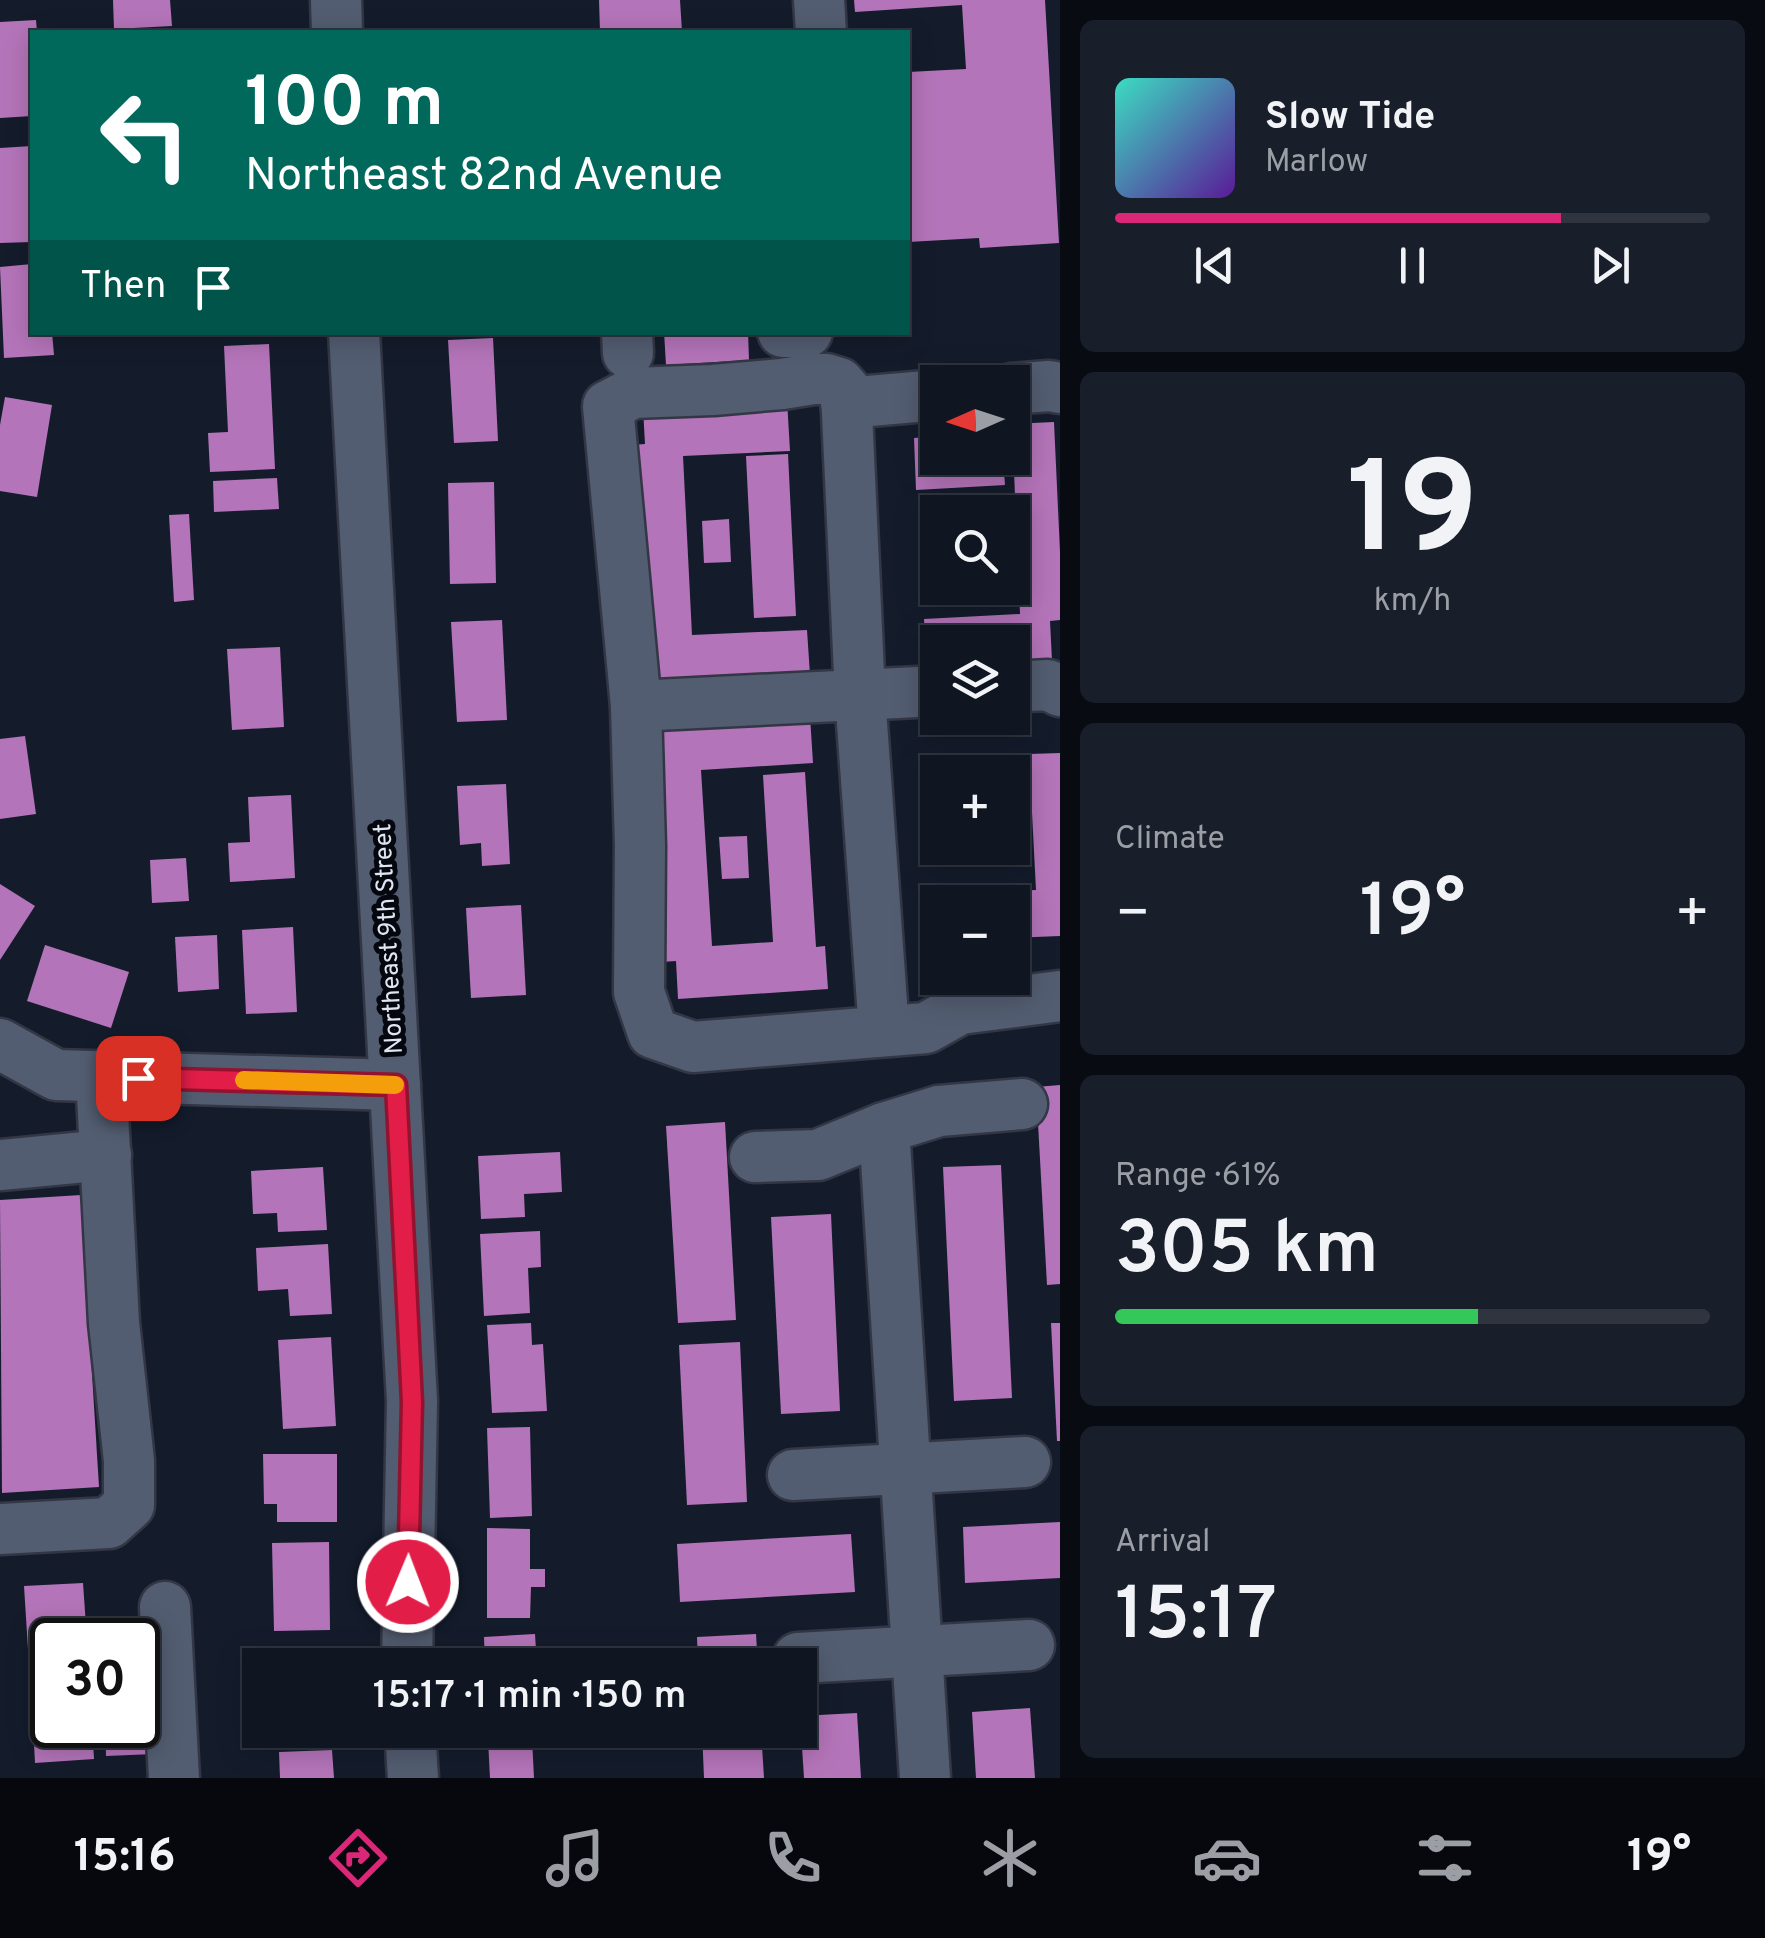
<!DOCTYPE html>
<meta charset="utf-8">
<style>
body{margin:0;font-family:Overpass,sans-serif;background:#181e2a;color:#f1f3f6;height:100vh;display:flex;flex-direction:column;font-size:38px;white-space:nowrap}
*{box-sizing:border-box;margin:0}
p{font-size:32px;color:#9b9fa5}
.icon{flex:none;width:55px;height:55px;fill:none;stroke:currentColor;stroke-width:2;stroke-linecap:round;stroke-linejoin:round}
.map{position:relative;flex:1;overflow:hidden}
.panel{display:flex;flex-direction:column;gap:20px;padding:20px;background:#080c12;width:705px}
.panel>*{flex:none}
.hud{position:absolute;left:30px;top:30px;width:880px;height:305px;border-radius:0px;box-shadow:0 5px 25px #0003,0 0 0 2px #2f343f;background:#00695c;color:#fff;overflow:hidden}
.needle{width:65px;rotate:267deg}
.controls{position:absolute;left:920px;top:365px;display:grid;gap:20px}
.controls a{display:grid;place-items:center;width:110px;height:110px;border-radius:0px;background:#0f1521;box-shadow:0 5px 25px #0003,0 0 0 2px #2f343f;font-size:50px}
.speed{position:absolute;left:30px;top:1618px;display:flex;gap:20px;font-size:50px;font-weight:700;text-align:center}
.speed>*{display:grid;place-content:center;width:130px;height:130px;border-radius:50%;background:#0f1521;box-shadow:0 5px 25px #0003,0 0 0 2px #2f343f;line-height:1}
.speed .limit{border:5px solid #111;border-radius:15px;background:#fff;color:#111}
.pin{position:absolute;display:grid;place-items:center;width:85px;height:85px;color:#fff;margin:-42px;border-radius:20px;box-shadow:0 5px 15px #0006}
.me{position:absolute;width:110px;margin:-55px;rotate:1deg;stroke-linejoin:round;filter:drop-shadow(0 0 8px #0008)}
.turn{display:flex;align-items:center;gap:35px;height:210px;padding:0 50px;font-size:45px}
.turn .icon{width:130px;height:130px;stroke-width:2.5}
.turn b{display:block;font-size:70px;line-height:85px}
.then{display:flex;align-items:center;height:95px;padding:0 50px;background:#0003;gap:20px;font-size:38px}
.big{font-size:75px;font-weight:600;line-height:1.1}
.panel .card{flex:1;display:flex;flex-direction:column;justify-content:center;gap:15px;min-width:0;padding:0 35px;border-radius:15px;background:#181e2a}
.panel .dial{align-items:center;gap:0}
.dial b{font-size:130px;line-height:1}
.song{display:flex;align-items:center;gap:30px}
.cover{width:120px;height:120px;border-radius:15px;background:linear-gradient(135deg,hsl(170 70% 55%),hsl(270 70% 35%))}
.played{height:10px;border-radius:5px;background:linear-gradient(90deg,#db2777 75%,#2f343f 75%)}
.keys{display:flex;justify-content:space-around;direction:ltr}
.heat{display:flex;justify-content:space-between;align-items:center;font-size:55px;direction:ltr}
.charge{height:15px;border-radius:8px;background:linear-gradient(90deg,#34c759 61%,#2f343f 0)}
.trip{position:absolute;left:242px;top:1648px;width:575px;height:100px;border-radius:0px;background:#0f1521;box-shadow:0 5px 25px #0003,0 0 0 2px #2f343f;font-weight:600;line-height:100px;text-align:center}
.dock{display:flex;height:160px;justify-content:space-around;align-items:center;background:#06080d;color:#9b9fa5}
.dock .icon{width:70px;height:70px}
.dock .current{color:#db2777}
.dock b{font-size:45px;color:#f1f3f6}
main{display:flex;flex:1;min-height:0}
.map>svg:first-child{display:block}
.building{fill:#b474b9}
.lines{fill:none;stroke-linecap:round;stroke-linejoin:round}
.minor-casing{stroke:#333745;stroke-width:55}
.minor{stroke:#535d71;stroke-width:50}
.route-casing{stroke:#92132f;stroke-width:25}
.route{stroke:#e11d48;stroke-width:18}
.slow{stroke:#f59e0b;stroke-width:18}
.labels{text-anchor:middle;stroke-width:10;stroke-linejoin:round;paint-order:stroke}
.street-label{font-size:25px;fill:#dfe5f1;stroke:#04070e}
</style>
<main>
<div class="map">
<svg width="1060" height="1778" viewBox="0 0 1060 1778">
<rect width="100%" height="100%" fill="#141c2c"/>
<g class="building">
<path d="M113 0H170L172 26 114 29Z"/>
<path d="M599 0H680L682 32H600Z"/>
<path d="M854 0H1045L1059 243 980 248 979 238 908 242V72L966 69 962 5 855 12Z"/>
<path d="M36 20 37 32H32V116L0 118V22Z"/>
<path d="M32 146V242L0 243V148Z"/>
<path d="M32 264V332H52L54 355 4 358 0 267Z"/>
<path d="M664 332H748L749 360 666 365Z"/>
<path d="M493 338 498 441 454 443 448 340Z"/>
<path d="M269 344 275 469 210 472 208 433 228 432 224 346Z"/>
<path d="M5 397 52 405 37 497 0 491V425Z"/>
<path d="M787 400 790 451 683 456 692 635 807 630 810 675 659 682 657 645 642 646 632 445 645 444 643 408Z"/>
<path d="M1054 422 1060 552V620L1050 621 1052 661 1012 663V642H938V666L927 667 924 619 1020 614 1012 424Z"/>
<path d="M938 436V458H1003L1005 485 916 490 914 438Z"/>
<path d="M788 454 796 616 754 618 746 456Z"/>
<path d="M277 478 279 509 214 512 213 481Z"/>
<path d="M494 482 496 583 450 584 448 483Z"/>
<path d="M189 514 194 600 174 602 169 515Z"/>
<path d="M729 519 731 562 704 563 702 521Z"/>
<path d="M502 620 507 720 457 722 451 622Z"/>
<path d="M280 647 284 727 232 730 227 649Z"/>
<path d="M810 716 813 763 701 770 712 946 773 942 763 775 805 772 816 947 825 946 828 989 678 999 676 961 661 962 649 763 663 762 661 725Z"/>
<path d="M25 736 36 814 0 819V739Z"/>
<path d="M1060 753V936L1012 938V902H944L943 894 1036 890 1029 754Z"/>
<path d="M1014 754 1015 772H938V807L931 808 928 758Z"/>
<path d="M1012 774H1016L1017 803H1012Z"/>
<path d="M506 784 510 864 482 866 481 843 460 845 457 786Z"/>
<path d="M291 795 295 878 230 882 228 843 250 842 248 797Z"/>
<path d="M747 836 749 878 722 879 719 837Z"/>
<path d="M186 858 189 901 152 903 150 860Z"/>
<path d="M0 884 35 906 0 960Z"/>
<path d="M521 905 526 995 471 998 466 908Z"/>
<path d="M293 927 297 1012 246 1014 242 930Z"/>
<path d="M217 935 219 989 178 992 175 937Z"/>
<path d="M45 945 129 972 111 1028 27 1001Z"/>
<path d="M1060 1085V1284L1047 1285 1036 1087Z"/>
<path d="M725 1122 736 1320 678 1323 666 1126Z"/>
<path d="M560 1152 562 1192 524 1194 525 1217 481 1219 478 1156Z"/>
<path d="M1001 1165 1012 1398 954 1401 943 1167Z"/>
<path d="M323 1167 327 1230 278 1232 277 1213 253 1214 251 1171Z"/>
<path d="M81 1195 99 1487 2 1493 0 1200Z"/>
<path d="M831 1214 840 1411 781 1414 771 1217Z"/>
<path d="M540 1231 541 1267 528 1268 530 1313 484 1316 480 1234Z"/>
<path d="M328 1244 332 1314 290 1316 288 1289 258 1291 256 1248Z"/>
<path d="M531 1323 532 1345 543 1344 547 1411 492 1413 487 1325Z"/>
<path d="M1051 1323H1060V1441H1057Z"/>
<path d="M331 1337 336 1426 283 1429 278 1340Z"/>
<path d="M740 1342 747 1502 687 1505 679 1345Z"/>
<path d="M530 1427 532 1516 490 1518 487 1428Z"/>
<path d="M263 1454H337V1522H277V1504H264Z"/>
<path d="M1060 1522V1578L965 1583 963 1527Z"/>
<path d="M487 1528 530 1529V1569H545V1587H531L530 1618H487Z"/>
<path d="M851 1534 855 1592 680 1602 677 1544Z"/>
<path d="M329 1542 330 1630 274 1631 272 1543Z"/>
<path d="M83 1583 87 1640H52V1664L29 1665 24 1586Z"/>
<path d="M147 1631 154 1754 106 1756 105 1725H138V1640H100V1633Z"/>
<path d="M535 1634 537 1665H485L484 1637Z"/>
<path d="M756 1634 758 1665H698L697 1637Z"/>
<path d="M52 1682V1725H92L94 1759 35 1763 31 1684Z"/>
<path d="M1030 1708 1035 1778H976L972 1712Z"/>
<path d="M857 1713 861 1778H804L800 1716Z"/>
<path d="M287 1730H333L334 1735 288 1738Z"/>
<path d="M702 1730H761L764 1778H704Z"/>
<path d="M532 1738 534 1778H490L488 1740Z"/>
<path d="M332 1750 334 1778H280L279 1752Z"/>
</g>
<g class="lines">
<defs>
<g id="minor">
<path d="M336 0 337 32"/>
<path d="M819 0 821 32"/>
<path d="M354 332 412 1401 407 1665"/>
<path d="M627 332 628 353"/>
<path d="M783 332H807"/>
<path d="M1012 389 1049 386 1060 388"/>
<path d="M846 403 938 395"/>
<path d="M1012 687 1048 685 1060 691"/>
<path d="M636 706 938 691"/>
<path d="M884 1031 860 695 846 391 839 383 826 379H813L782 384 713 390 633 393 608 406 636 706 640 846 639 992 653 1033 693 1047 926 1028 960 1009 1060 996"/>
<path d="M0 1044 56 1075 395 1085"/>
<path d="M884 1128 925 1778"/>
<path d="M755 1157 818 1155 884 1128 939 1111 1022 1104"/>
<path d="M0 1165 106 1155"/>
<path d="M793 1475 1025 1462"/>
<path d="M0 1529 109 1523 129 1505V1461L114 1323 101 1076"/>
<path d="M165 1607 174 1778"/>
<path d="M798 1658 1029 1645"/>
<path d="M410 1730 413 1778"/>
</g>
</defs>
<use href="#minor" class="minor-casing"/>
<use href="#minor" class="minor"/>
</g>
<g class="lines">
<defs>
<path id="route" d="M138 1078 396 1085 412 1402 408 1582"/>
</defs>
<use href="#route" class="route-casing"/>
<use href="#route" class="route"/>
<path class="slow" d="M244 1080 395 1085"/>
</g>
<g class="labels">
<g class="street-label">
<text transform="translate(387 939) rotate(-93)" y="9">Northeast 9th Street</text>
</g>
</g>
</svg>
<div class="controls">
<a><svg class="needle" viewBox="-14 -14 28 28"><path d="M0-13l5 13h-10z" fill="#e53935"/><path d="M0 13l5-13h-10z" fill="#9b9fa5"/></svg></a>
<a><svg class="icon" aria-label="search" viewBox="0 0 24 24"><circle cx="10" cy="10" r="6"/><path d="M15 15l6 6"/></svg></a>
<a><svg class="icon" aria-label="layers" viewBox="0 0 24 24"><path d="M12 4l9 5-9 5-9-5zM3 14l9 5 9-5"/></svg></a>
<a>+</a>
<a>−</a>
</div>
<div class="speed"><div class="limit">30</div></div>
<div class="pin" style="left:138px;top:1078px;background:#d93025"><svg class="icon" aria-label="arrive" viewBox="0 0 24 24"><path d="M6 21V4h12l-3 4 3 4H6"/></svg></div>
<svg class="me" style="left:408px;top:1582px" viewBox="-20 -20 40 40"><circle r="17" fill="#e11d48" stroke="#fff" stroke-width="3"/><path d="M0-11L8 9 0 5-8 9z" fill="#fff"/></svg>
<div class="trip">15:17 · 1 min · 150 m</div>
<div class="hud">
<div class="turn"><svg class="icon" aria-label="left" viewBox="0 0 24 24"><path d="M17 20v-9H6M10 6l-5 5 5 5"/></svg><div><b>100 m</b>Northeast 82nd Avenue</div></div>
<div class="then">Then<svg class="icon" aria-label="arrive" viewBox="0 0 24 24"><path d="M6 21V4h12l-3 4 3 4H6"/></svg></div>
</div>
</div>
<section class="panel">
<div class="card">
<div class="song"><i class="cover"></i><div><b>Slow Tide</b><p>Marlow</p></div></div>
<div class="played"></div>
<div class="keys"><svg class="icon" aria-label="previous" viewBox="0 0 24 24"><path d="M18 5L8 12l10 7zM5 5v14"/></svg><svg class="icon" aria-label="pause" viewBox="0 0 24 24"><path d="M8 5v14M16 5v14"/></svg><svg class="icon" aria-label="next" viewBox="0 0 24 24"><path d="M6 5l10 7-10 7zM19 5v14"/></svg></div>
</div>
<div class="card dial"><b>19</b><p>km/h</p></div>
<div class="card"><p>Climate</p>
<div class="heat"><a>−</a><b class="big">19°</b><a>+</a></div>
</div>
<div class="card"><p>Range · 61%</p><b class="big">305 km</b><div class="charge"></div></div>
<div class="card"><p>Arrival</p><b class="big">15:17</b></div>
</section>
</main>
<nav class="dock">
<b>15:16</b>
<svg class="icon current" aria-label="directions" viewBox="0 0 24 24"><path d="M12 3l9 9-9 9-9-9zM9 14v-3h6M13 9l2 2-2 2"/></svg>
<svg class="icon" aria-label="music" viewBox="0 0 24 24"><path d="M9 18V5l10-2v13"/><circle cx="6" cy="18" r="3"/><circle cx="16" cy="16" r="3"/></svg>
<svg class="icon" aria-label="phone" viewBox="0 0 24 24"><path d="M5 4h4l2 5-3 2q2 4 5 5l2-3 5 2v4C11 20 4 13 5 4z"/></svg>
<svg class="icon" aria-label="climate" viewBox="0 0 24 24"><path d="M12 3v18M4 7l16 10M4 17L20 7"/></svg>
<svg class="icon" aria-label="car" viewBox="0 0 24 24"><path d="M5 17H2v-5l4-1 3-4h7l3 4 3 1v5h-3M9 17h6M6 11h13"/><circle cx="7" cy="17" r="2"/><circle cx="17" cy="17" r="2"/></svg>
<svg class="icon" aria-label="filters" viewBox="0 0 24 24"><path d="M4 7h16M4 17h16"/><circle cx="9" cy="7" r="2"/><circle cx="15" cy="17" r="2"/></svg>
<b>19°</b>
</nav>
